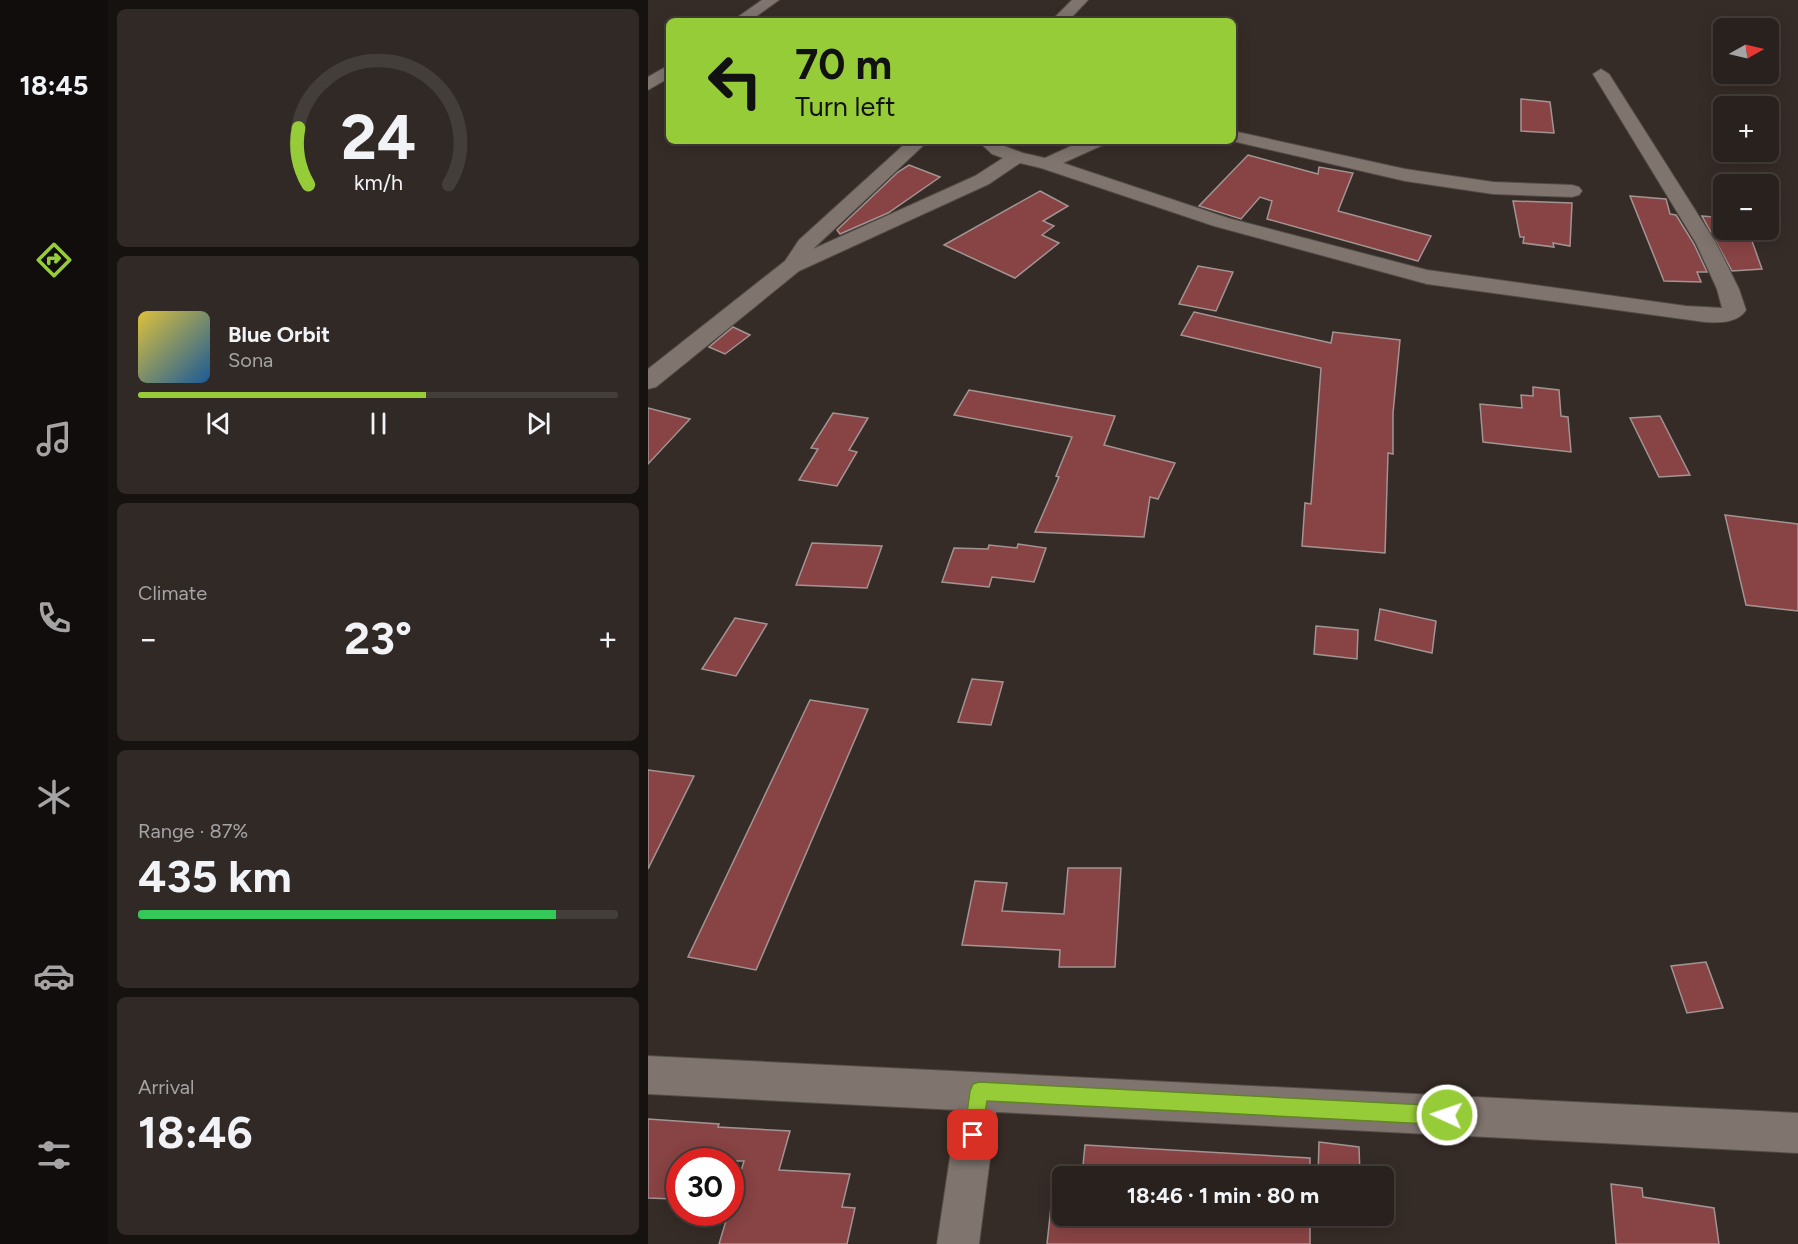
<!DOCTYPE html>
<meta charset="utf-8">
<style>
body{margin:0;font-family:Figtree,sans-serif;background:#302926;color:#f1f3f6;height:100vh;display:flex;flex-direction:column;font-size:22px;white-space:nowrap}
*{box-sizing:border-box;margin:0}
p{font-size:20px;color:#a5a3a4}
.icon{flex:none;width:33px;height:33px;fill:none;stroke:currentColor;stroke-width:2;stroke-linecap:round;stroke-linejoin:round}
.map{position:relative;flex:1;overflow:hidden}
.drawer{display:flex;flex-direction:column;gap:9px;padding:9px;background:#161210;width:540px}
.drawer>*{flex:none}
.banner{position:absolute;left:18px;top:18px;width:570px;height:126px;border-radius:9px;box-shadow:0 3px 15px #0003,0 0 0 2px #443e3b;background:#97cc39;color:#111;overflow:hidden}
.needle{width:39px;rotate:82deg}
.controls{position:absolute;left:1065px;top:18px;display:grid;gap:12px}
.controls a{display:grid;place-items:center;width:66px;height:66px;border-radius:9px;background:#28211d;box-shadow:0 3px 15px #0003,0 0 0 2px #443e3b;font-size:30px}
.speed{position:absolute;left:18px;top:1148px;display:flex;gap:12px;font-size:30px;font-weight:700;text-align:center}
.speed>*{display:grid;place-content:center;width:78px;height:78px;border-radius:50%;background:#28211d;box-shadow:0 3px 15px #0003,0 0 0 2px #443e3b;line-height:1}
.speed .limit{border:9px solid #d22;background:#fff;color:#111}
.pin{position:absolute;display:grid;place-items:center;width:51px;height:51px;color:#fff;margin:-26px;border-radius:12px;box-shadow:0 3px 9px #0006}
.me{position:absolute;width:66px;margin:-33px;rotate:273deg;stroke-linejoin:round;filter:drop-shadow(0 0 4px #0008)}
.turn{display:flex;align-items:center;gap:21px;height:126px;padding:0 30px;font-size:27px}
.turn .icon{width:78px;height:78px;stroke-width:2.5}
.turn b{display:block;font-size:42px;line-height:51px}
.big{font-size:45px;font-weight:700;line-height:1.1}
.drawer .tile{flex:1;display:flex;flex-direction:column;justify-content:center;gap:9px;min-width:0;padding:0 21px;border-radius:9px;background:#302926}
.drawer .dial{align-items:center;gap:0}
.dial svg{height:156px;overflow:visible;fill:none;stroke:#443e3b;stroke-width:7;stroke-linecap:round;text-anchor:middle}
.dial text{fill:#f1f3f6;stroke:none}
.song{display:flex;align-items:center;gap:18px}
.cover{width:72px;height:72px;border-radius:9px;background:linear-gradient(135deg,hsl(50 70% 55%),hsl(210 70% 35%))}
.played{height:6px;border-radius:3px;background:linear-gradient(90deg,#97cc39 60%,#443e3b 60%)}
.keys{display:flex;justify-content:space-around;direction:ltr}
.heat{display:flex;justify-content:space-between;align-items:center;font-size:33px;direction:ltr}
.charge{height:9px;border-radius:4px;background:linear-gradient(90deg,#34c759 87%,#443e3b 0)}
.trip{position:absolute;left:404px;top:1166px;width:342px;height:60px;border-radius:9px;background:#28211d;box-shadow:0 3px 15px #0003,0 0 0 2px #443e3b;font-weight:700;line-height:60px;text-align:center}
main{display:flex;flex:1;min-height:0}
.tabs{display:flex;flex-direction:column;width:108px;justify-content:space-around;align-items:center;background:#100d0c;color:#a5a3a4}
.tabs .icon{width:42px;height:42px}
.tabs .selected{color:#97cc39}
.tabs b{font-size:27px;color:#f1f3f6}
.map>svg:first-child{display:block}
.building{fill:#884344;stroke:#a29493;stroke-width:1.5}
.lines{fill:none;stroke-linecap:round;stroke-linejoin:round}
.street-casing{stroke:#524b46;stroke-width:2}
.street{fill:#7f746e;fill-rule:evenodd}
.route{fill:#97cc39;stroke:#628525;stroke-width:1.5}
</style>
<main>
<nav class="tabs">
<b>18:45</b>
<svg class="icon selected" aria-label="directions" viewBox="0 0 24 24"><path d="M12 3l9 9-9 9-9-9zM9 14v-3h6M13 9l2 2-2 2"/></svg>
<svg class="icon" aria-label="music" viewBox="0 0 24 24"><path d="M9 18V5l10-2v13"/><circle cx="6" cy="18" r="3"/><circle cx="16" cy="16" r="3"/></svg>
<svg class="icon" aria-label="phone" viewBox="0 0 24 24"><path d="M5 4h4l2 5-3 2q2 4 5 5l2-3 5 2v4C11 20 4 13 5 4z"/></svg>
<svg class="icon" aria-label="climate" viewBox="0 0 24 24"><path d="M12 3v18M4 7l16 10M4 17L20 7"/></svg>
<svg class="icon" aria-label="car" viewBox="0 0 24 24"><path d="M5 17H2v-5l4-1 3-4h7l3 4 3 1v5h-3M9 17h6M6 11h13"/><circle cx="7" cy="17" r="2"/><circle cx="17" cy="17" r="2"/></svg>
<svg class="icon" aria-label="filters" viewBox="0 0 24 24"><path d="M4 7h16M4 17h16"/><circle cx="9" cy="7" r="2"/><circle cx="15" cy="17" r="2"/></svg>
</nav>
<section class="drawer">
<div class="tile dial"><svg viewBox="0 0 100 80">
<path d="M14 69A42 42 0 1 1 86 69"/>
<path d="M14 69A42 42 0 0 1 9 40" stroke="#97cc39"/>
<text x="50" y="56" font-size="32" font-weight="700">24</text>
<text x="50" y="72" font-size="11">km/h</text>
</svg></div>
<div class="tile">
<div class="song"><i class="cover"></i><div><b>Blue Orbit</b><p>Sona</p></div></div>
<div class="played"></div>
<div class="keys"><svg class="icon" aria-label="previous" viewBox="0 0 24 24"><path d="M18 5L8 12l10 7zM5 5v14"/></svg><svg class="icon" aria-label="pause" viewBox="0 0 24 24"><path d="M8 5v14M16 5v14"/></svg><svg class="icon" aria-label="next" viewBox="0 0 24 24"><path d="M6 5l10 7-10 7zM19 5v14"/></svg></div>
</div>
<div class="tile"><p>Climate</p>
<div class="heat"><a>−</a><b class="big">23°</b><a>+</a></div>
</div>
<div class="tile"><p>Range · 87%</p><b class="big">435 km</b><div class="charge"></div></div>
<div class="tile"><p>Arrival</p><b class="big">18:46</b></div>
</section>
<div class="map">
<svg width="1150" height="1244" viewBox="0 0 1150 1244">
<rect width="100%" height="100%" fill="#362c27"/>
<g class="building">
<path d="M873 99 902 102 906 133 873 131Z"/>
<path d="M600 155 670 174 671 167 705 173 690 211 783 236 770 261 619 219 624 201 612 197 593 219 551 206Z"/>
<path d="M261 165 292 177 240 213 192 234 189 230 250 172Z"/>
<path d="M392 191 420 206 395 221 406 226 394 235 411 243 367 278 296 245Z"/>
<path d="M982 196 1018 199 1022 214 1028 215 1046 244 1059 272H1049L1053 282 1016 281Z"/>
<path d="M865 201 924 203 922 246 905 243 906 247 875 243 876 237H872Z"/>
<path d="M1054 216 1076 218V230H1100L1114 269 1084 271Z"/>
<path d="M550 266 585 272 568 311 531 304Z"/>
<path d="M546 312 683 343 685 332 752 340 745 413V454L740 453 737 553 654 546 657 503 663 504 673 368 533 335Z"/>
<path d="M85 327 102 335 77 354 61 347Z"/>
<path d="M885 387 911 390 913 416 920 417 923 452 835 442 832 404 874 408 873 395 885 396Z"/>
<path d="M321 390 467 416 456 445 527 463 510 499 502 497 496 537 387 532 411 477 408 476 424 437 306 415Z"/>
<path d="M0 408 42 419 0 464Z"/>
<path d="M185 413 220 418 201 450 209 452 189 486 151 480 170 449 163 448Z"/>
<path d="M1012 416 1042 475 1011 477 982 418Z"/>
<path d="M1077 515 1150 524V611L1098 605Z"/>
<path d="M164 543 234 546 219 588 148 585Z"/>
<path d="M370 544 398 548 386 582 344 577 341 587 294 582 306 548 340 549 341 545 369 548Z"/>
<path d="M732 609 788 621 784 653 727 640Z"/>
<path d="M87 618 119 624 88 676 54 669Z"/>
<path d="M668 626 710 630 709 659 666 654Z"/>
<path d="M324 679 355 682 343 725 310 722Z"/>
<path d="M162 700 220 709 108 970 40 957Z"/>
<path d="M0 770 46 776 0 869Z"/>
<path d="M420 868H473L467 967H411L412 950 314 945 327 881 359 883 354 911 416 914Z"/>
<path d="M1058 962 1075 1008 1039 1013 1023 966Z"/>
<path d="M0 1119 71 1124 70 1127 142 1131 131 1170 202 1174 194 1207 207 1208 199 1244H71L96 1161H32V1180L25 1199 0 1198Z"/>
<path d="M671 1142 711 1147 712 1176H670Z"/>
<path d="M437 1145 662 1158V1176H434Z"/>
<path d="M406 1179H414V1215H662V1244H399Z"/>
<path d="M963 1184 994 1188 995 1197 1066 1208 1071 1244H968Z"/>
</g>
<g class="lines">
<defs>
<g id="street">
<path d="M114 0H131L102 21H84Z"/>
<path d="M424 0H440L420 21H403Z"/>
<path d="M21 65V78L0 90V77Z"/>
<path d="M953 69 961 74 1068 243 1091 289 1098 310C1090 323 1071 323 1057 322L779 284 566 226 393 168 372 163 341 184 151 271 8 387 0 389V369L137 261 151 240 260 141H280L165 249 327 176 355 158 344 154 330 141H350L356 146 375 153 397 158 434 141H458L455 145 415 163 580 218 779 270 1038 306 1074 308 1069 289 1048 243 945 74Z"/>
<path d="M585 131 757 169 845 182 924 185 931 187 934 191 931 195 924 197 845 194 757 181 584 141Z"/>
<path d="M0 1056 1150 1113V1153L348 1112 331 1244H289L309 1110 0 1094Z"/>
</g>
</defs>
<use href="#street" class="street-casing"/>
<use href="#street" class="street"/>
</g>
<path class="route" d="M331 1082 799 1106 806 1109 808 1115 806 1122 799 1125 339 1101 332 1141 325 1144 318 1141 316 1135 322 1091 325 1084Z"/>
</svg>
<div class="controls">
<a><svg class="needle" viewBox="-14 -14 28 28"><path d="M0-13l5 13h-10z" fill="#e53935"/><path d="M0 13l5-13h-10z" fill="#a5a3a4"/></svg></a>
<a>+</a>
<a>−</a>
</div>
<div class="speed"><div class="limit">30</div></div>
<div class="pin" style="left:325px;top:1135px;background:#d93025"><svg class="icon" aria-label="arrive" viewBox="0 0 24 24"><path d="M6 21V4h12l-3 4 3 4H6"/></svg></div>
<svg class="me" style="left:799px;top:1115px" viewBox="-20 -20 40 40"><circle r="17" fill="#97cc39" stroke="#fff" stroke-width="3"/><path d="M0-11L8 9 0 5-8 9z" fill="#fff"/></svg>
<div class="trip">18:46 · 1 min · 80 m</div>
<div class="banner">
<div class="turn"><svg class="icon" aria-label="left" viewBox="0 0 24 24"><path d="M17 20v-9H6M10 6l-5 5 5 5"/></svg><div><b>70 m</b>Turn left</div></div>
</div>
</div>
</main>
